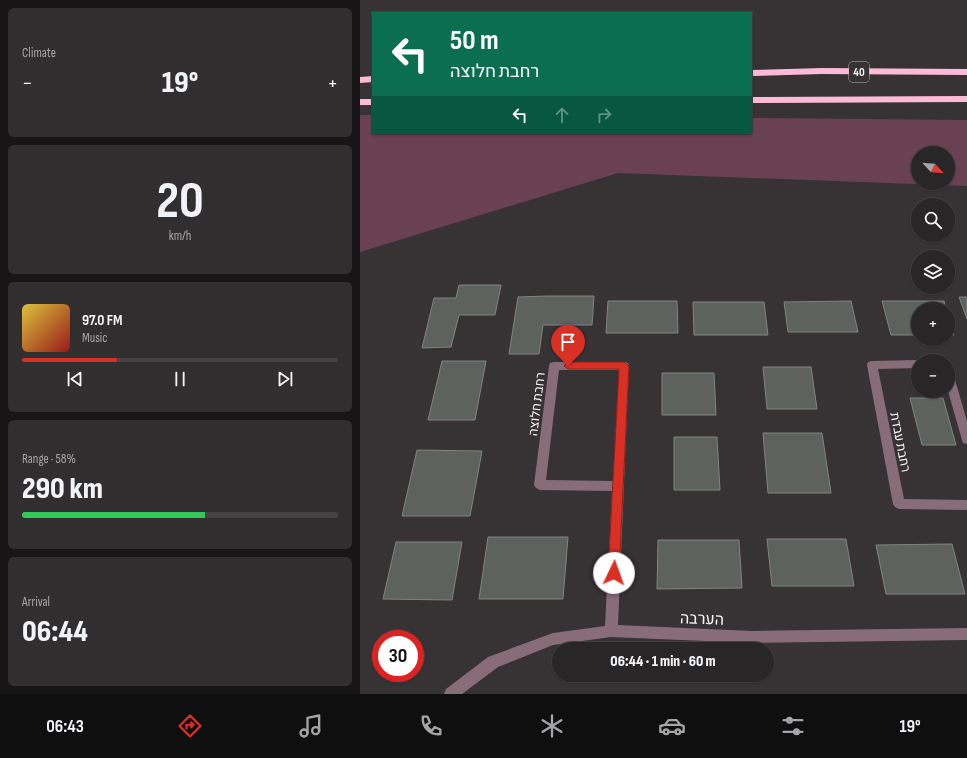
<!DOCTYPE html>
<meta charset="utf-8">
<style>
body{margin:0;font-family:"Sofia Sans Condensed",Heebo,sans-serif;background:#312e2f;color:#f1f3f6;height:100vh;display:flex;flex-direction:column;font-size:15px;white-space:nowrap}
*{box-sizing:border-box;margin:0}
p{font-size:13px;color:#a5a5a7}
.icon{flex:none;width:22px;height:22px;fill:none;stroke:currentColor;stroke-width:2;stroke-linecap:round;stroke-linejoin:round}
.map{position:relative;flex:1;overflow:hidden}
.drawer{display:flex;flex-direction:column;gap:8px;padding:8px;background:#171515;width:360px}
.drawer>*{flex:none}
.hud{position:absolute;left:12px;top:12px;width:380px;height:122px;border-radius:0px;box-shadow:0 1px 3px #0004,0 0 0 1px #454344;background:#0b6e4f;color:#fff;overflow:hidden}
.needle{width:26px;rotate:116deg}
.buttons{position:absolute;left:551px;top:146px;display:grid;gap:8px}
.buttons a{display:grid;place-items:center;width:44px;height:44px;border-radius:50%;background:#292627;box-shadow:0 1px 3px #0004,0 0 0 1px #454344;font-size:20px}
.speed{position:absolute;left:12px;top:630px;display:flex;gap:8px;font-size:20px;font-weight:700;text-align:center}
.speed>*{display:grid;place-content:center;width:52px;height:52px;border-radius:50%;background:#292627;box-shadow:0 1px 3px #0004,0 0 0 1px #454344;line-height:1}
.speed .limit{border:6px solid #d22;background:#fff;color:#111}
.pin{position:absolute;display:grid;place-items:center;width:34px;height:34px;color:#fff;margin:-41px -17px;border-radius:50% 50% 50% 0;rotate:-45deg;box-shadow:0 0 4px #0007}
.pin .icon{rotate:45deg}
.me{position:absolute;width:44px;margin:-22px;rotate:3deg;stroke-linejoin:round;filter:drop-shadow(0 0 3px #0008)}
.turn{display:flex;align-items:center;gap:14px;height:84px;padding:0 12px;font-size:18px}
.turn .icon{width:52px;height:52px;stroke-width:2.5}
.turn b{display:block;font-size:28px;line-height:34px}
.lanes{display:flex;align-items:center;height:38px;padding:0 12px;background:#0003;justify-content:center;gap:20px;direction:ltr}
.lanes .off{opacity:.35}
.big{font-size:30px;font-weight:800;line-height:1.1}
.drawer .tile{flex:1;display:flex;flex-direction:column;justify-content:center;gap:6px;min-width:0;padding:0 14px;border-radius:6px;background:#312e2f}
.drawer .dial{align-items:center;gap:0}
.dial b{font-size:52px;line-height:1}
.song{display:flex;align-items:center;gap:12px}
.cover{width:48px;height:48px;border-radius:6px;background:linear-gradient(135deg,hsl(50 70% 55%),hsl(0 70% 35%))}
.played{height:4px;border-radius:2px;background:linear-gradient(90deg,#d93025 30%,#454344 30%)}
.keys{display:flex;justify-content:space-around;direction:ltr}
.heat{display:flex;justify-content:space-between;align-items:center;font-size:22px;direction:ltr}
.charge{height:6px;border-radius:3px;background:linear-gradient(90deg,#34c759 58%,#454344 0)}
.trip{position:absolute;left:192px;top:642px;width:222px;height:40px;border-radius:20px;background:#292627;box-shadow:0 1px 3px #0004,0 0 0 1px #454344;font-weight:800;line-height:40px;text-align:center}
.tab-bar{display:flex;height:64px;justify-content:space-around;align-items:center;background:#100f10;color:#a5a5a7}
.tab-bar .icon{width:28px;height:28px}
.tab-bar .active{color:#d93025}
.tab-bar b{font-size:18px;color:#f1f3f6}
main{display:flex;flex:1;min-height:0}
.map>svg:first-child{display:block}
.green{fill:#6a4053;fill-rule:evenodd}
.building{fill:#5d625f;stroke:#808582}
.lines{fill:none;stroke-linecap:round;stroke-linejoin:round}
.street{fill:#886d78;fill-rule:evenodd}
.highway{fill:#fdbad6;fill-rule:evenodd}
.route{fill:#d93025;stroke:#8d1f18}
.labels{text-anchor:middle;stroke-width:4;stroke-linejoin:round;paint-order:stroke}
.shield{fill:#373234;stroke:#bdbabb;stroke-width:1}
.shield-label{font-size:12px;font-weight:bold;fill:#f7f4f5}
.street-label{font-size:13px;fill:#f7f4f5;stroke:#373234}
.near-street-label{font-size:16px;fill:#f7f4f5;stroke:#373234}
</style>
<main>
<section class="drawer">
<div class="tile"><p>Climate</p>
<div class="heat"><a>−</a><b class="big">19°</b><a>+</a></div>
</div>
<div class="tile dial"><b>20</b><p>km/h</p></div>
<div class="tile">
<div class="song"><i class="cover"></i><div><b>97.0 FM</b><p>Music</p></div></div>
<div class="played"></div>
<div class="keys"><svg class="icon" aria-label="previous" viewBox="0 0 24 24"><path d="M18 5L8 12l10 7zM5 5v14"/></svg><svg class="icon" aria-label="pause" viewBox="0 0 24 24"><path d="M8 5v14M16 5v14"/></svg><svg class="icon" aria-label="next" viewBox="0 0 24 24"><path d="M6 5l10 7-10 7zM19 5v14"/></svg></div>
</div>
<div class="tile"><p>Range · 58%</p><b class="big">290 km</b><div class="charge"></div></div>
<div class="tile"><p>Arrival</p><b class="big">06:44</b></div>
</section>
<div class="map">
<svg width="607" height="694" viewBox="0 0 607 694">
<rect width="100%" height="100%" fill="#373234"/>
<path class="green" d="M0 115H13V133H391V118L607 120V186L258 173 0 252ZM558 153H588V183H558Z"/>
<g class="building">
<path d="M99 285H141L135 315H99L91 347 62 348 74 298H96Z"/>
<path d="M187 296H234L232 325H183L179 354H149L158 297Z"/>
<path d="M599 297H607V319Z"/>
<path d="M248 301H317L318 333H246Z"/>
<path d="M491 301 498 332H428L424 302Z"/>
<path d="M522 301H584L586 309H558V335H531Z"/>
<path d="M333 302H404L408 335H334Z"/>
<path d="M588 315 594 335H588Z"/>
<path d="M82 361H126L115 420H68Z"/>
<path d="M403 367H451L457 409H407Z"/>
<path d="M302 373H354L356 415H302Z"/>
<path d="M550 398H583L596 445H562Z"/>
<path d="M403 433H462L471 493H408Z"/>
<path d="M314 437H357L360 490H314Z"/>
<path d="M57 450 122 451 110 516H42Z"/>
<path d="M128 537H208L203 599H119Z"/>
<path d="M407 539H486L494 586H412Z"/>
<path d="M298 540H379L382 588 297 589Z"/>
<path d="M36 542H102L92 600 23 599Z"/>
<path d="M592 544 605 594H526L516 545Z"/>
</g>
<g class="lines">
<g class="street">
<path d="M558 360 560 361H558V368L518 369 544 499 607 500V510L539 509 535 507 533 504 507 365 508 362 512 361Z"/>
<path d="M194 362H264L268 363 269 366 258 625 392 631 607 628V640L392 643 251 637 193 645 138 667 102 694H84L86 689 128 657 193 633 245 626 252 491 180 490 176 488 174 485 189 366 190 363ZM199 370H259L253 481 186 480Z"/>
<path d="M588 369 592 370 593 373 607 421V444L603 443 602 440 588 391Z"/>
</g>
<g class="highway">
<path d="M462 68 607 69V75L462 74 391 76V70Z"/>
<path d="M13 76V82L0 83V77Z"/>
<path d="M607 96V102L391 103V97Z"/>
<rect x="0" y="99" width="13" height="6"/>
</g>
</g>
<path class="route" d="M208 362H264L269 366 259 573 258 577 254 578 250 577 248 573 259 369H208L204 366Z"/>
<g class="labels">
<rect class="shield" x="489" y="62" width="20" height="20" rx="3"/>
<g class="shield-label">
<text x="499" y="76">40</text>
</g>
<g class="street-label">
<text transform="translate(176 404) rotate(-83)" y="5">רחבת חלוצה</text>
<text transform="translate(541 442) rotate(79)" y="5">רחבת עבדת</text>
</g>
<g class="near-street-label">
<text transform="translate(342 618) rotate(2)" y="6">הערבה</text>
</g>
</g>
</svg>
<div class="buttons">
<a><svg class="needle" viewBox="-14 -14 28 28"><path d="M0-13l5 13h-10z" fill="#e53935"/><path d="M0 13l5-13h-10z" fill="#a5a5a7"/></svg></a>
<a><svg class="icon" aria-label="search" viewBox="0 0 24 24"><circle cx="10" cy="10" r="6"/><path d="M15 15l6 6"/></svg></a>
<a><svg class="icon" aria-label="layers" viewBox="0 0 24 24"><path d="M12 4l9 5-9 5-9-5zM3 14l9 5 9-5"/></svg></a>
<a>+</a>
<a>−</a>
</div>
<div class="speed"><div class="limit">30</div></div>
<div class="pin" style="left:208px;top:366px;background:#d93025"><svg class="icon" aria-label="arrive" viewBox="0 0 24 24"><path d="M6 21V4h12l-3 4 3 4H6"/></svg></div>
<svg class="me" style="left:254px;top:573px" viewBox="-20 -20 40 40"><circle r="19" fill="#fff"/><path d="M0-13L10 11 0 6-10 11z" fill="#d93025"/></svg>
<div class="trip">06:44 · 1 min · 60 m</div>
<div class="hud">
<div class="turn"><svg class="icon" aria-label="left" viewBox="0 0 24 24"><path d="M17 20v-9H6M10 6l-5 5 5 5"/></svg><div><b>50 m</b>רחבת חלוצה</div></div>
<div class="lanes"><svg class="icon" aria-label="left" viewBox="0 0 24 24"><path d="M17 20v-9H6M10 6l-5 5 5 5"/></svg><svg class="icon off" aria-label="ahead" viewBox="0 0 24 24"><path d="M12 20V5M6 11l6-6 6 6"/></svg><svg class="icon off" aria-label="right" viewBox="0 0 24 24"><path d="M7 20v-9h11M14 6l5 5-5 5"/></svg></div>
</div>
</div>
</main>
<nav class="tab-bar">
<b>06:43</b>
<svg class="icon active" aria-label="directions" viewBox="0 0 24 24"><path d="M12 3l9 9-9 9-9-9zM9 14v-3h6M13 9l2 2-2 2"/></svg>
<svg class="icon" aria-label="music" viewBox="0 0 24 24"><path d="M9 18V5l10-2v13"/><circle cx="6" cy="18" r="3"/><circle cx="16" cy="16" r="3"/></svg>
<svg class="icon" aria-label="phone" viewBox="0 0 24 24"><path d="M5 4h4l2 5-3 2q2 4 5 5l2-3 5 2v4C11 20 4 13 5 4z"/></svg>
<svg class="icon" aria-label="climate" viewBox="0 0 24 24"><path d="M12 3v18M4 7l16 10M4 17L20 7"/></svg>
<svg class="icon" aria-label="car" viewBox="0 0 24 24"><path d="M5 17H2v-5l4-1 3-4h7l3 4 3 1v5h-3M9 17h6M6 11h13"/><circle cx="7" cy="17" r="2"/><circle cx="17" cy="17" r="2"/></svg>
<svg class="icon" aria-label="filters" viewBox="0 0 24 24"><path d="M4 7h16M4 17h16"/><circle cx="9" cy="7" r="2"/><circle cx="15" cy="17" r="2"/></svg>
<b>19°</b>
</nav>
